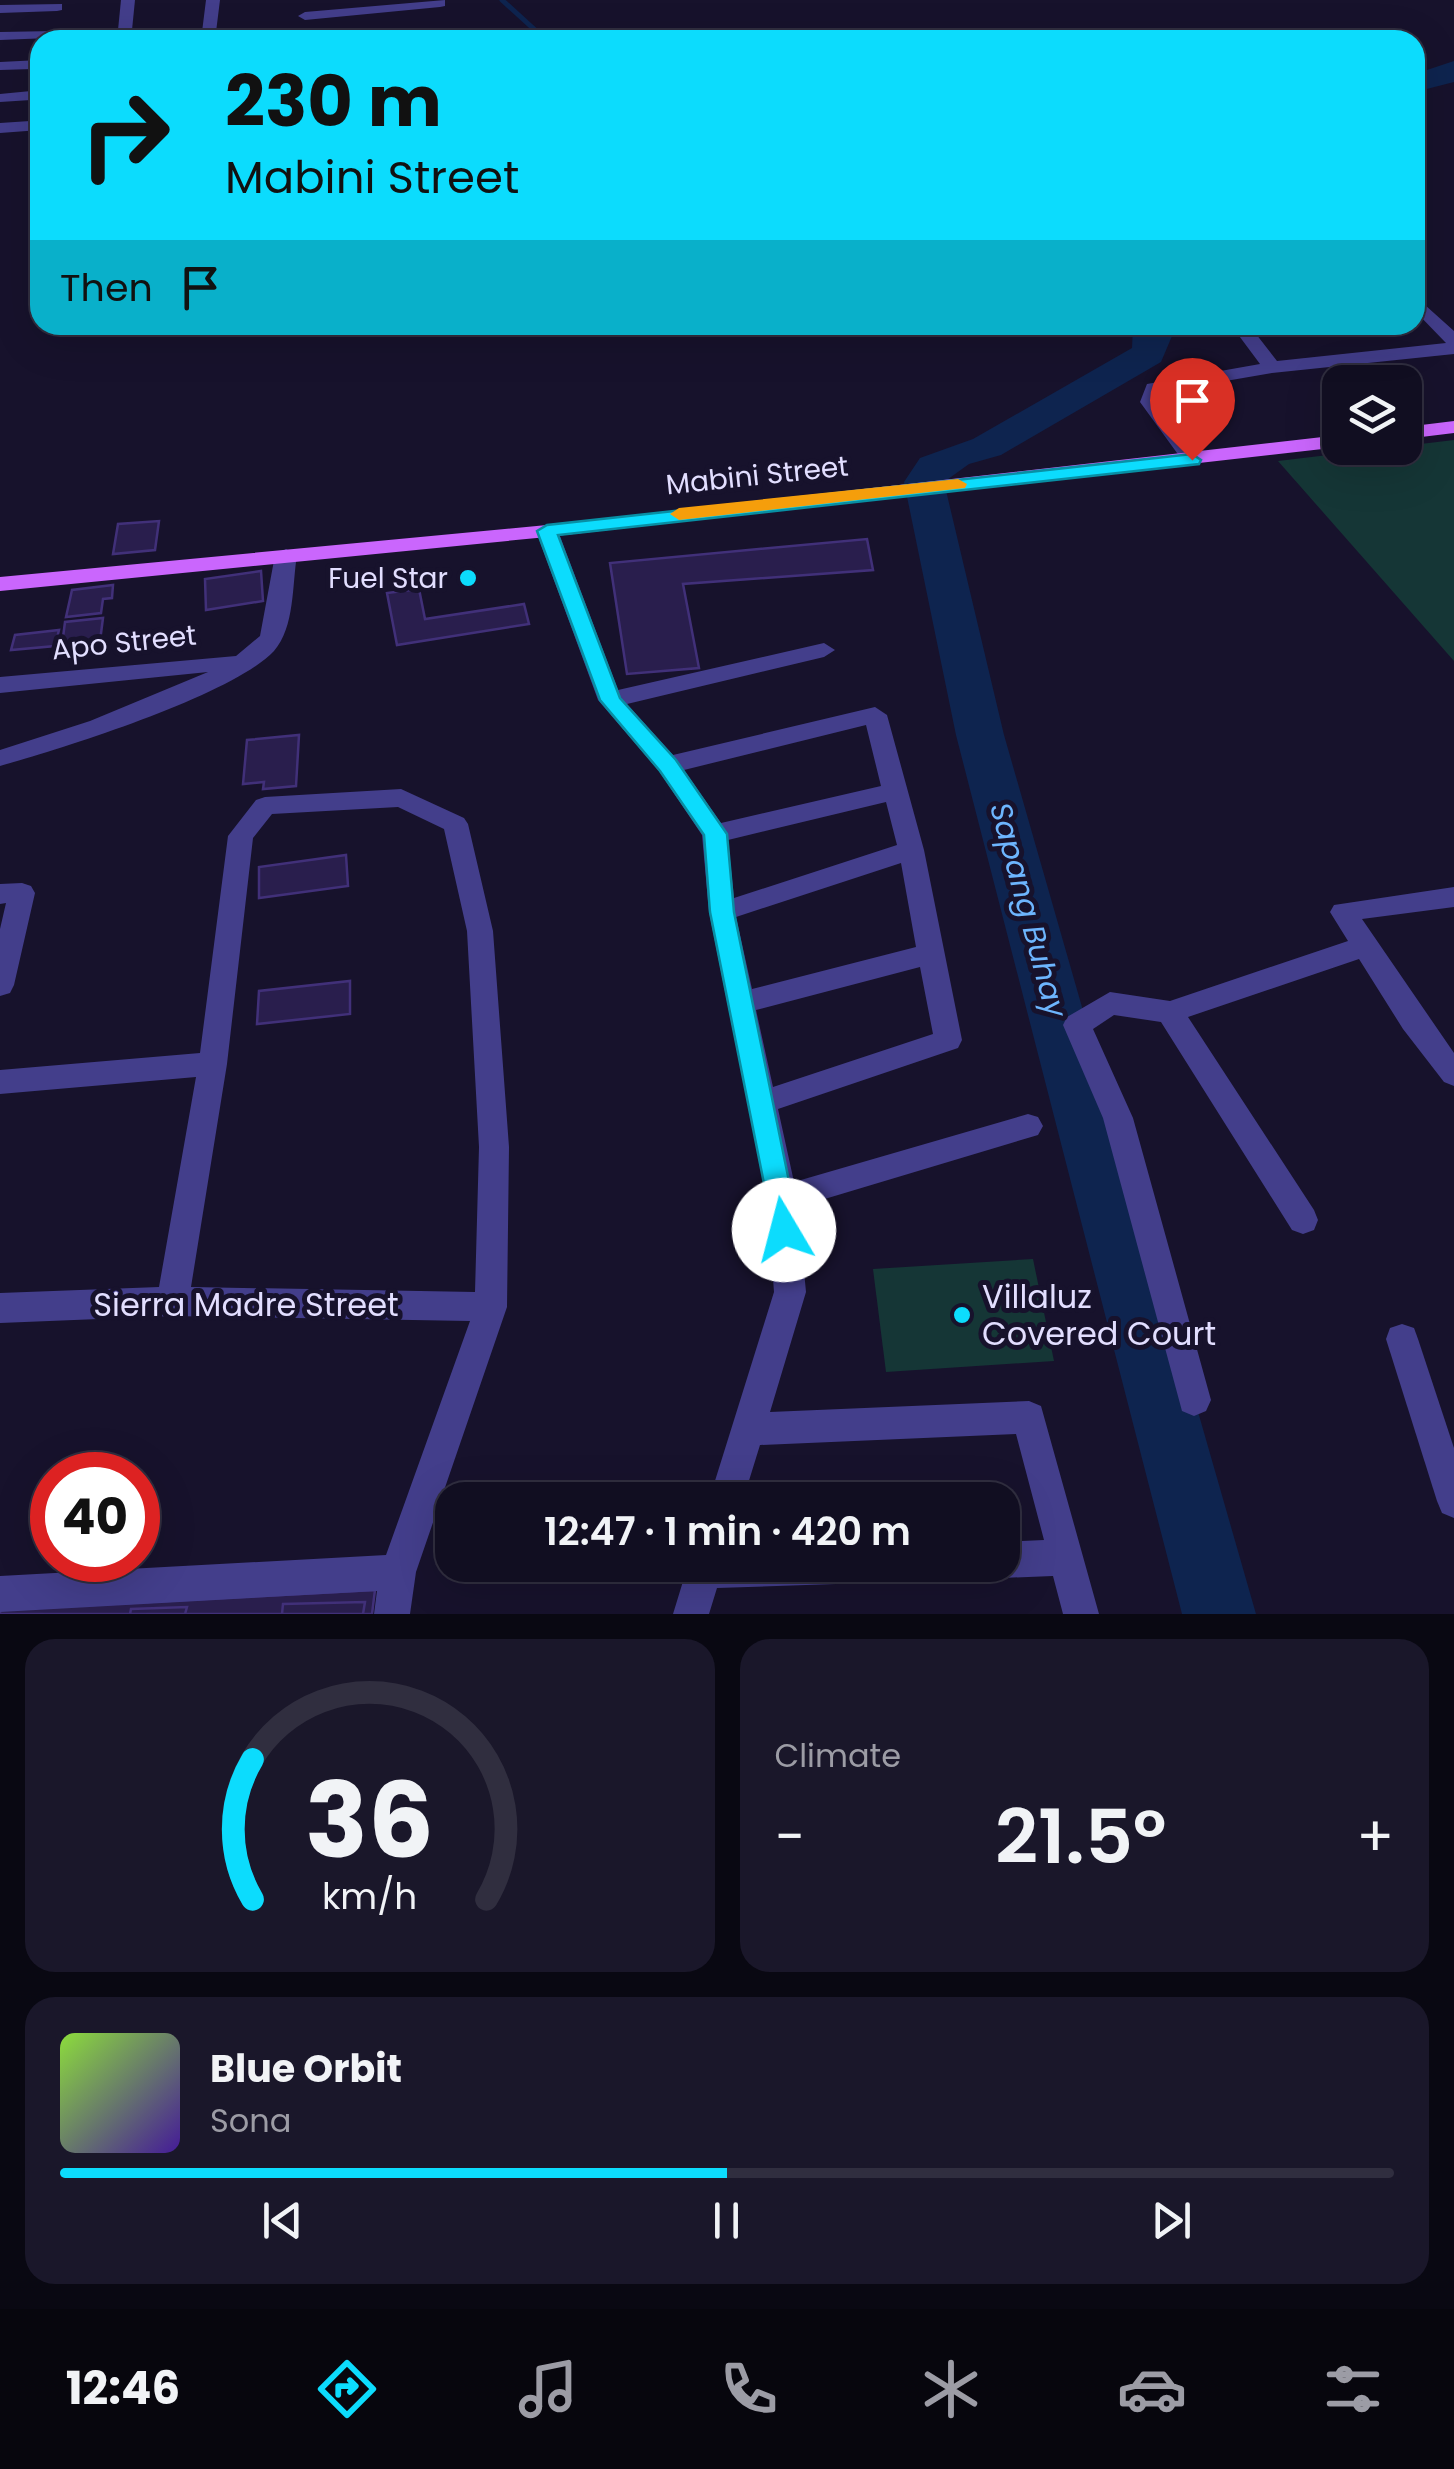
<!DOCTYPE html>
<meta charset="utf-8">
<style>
body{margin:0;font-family:Poppins,sans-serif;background:#1a172a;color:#f1f3f6;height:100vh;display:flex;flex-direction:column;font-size:38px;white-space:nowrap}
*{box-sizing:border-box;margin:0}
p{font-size:32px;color:#9c9ca5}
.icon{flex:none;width:55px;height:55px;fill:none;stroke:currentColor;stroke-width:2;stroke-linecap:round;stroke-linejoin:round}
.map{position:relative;height:1614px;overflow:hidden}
.sheet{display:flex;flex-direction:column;gap:25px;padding:25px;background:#090812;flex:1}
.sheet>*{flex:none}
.top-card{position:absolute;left:30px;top:30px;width:1395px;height:305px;border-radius:30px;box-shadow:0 10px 40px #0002,0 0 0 2px #302e3f;background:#0cdcfd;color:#111;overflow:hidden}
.buttons{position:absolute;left:1322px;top:365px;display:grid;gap:20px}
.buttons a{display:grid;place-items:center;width:100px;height:100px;border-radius:20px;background:#110e21;box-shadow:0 10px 40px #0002,0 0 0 2px #302e3f;font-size:50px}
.speed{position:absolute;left:30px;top:1452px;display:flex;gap:20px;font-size:50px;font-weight:700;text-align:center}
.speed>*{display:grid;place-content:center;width:130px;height:130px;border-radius:50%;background:#110e21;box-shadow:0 10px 40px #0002,0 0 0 2px #302e3f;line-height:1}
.speed .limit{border:15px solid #d22;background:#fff;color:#111}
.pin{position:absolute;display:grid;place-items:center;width:85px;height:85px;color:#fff;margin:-102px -42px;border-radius:50% 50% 50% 0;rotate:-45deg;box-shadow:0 0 10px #0007}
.pin .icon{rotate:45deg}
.me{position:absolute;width:110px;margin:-55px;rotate:352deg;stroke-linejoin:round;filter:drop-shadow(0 0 8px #0008)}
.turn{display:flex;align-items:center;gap:35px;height:210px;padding:0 30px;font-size:45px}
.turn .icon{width:130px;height:130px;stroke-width:2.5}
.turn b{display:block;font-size:70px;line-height:85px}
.then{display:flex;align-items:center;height:95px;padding:0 30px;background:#0003;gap:20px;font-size:38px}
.big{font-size:75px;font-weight:600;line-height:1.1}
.sheet .tile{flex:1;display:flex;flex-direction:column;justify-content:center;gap:15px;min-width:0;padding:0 35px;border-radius:30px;background:#1a172a}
.sheet .dial{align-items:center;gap:0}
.dial svg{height:260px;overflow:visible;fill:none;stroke:#302e3f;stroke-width:7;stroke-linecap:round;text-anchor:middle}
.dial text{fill:#f1f3f6;stroke:none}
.song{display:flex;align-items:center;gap:30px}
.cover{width:120px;height:120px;border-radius:15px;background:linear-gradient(135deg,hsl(90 70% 55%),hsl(260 70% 35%))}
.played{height:10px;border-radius:5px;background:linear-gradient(90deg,#0cdcfd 50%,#302e3f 50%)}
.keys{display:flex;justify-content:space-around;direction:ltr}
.heat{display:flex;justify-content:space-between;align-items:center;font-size:55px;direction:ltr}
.sheet .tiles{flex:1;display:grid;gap:25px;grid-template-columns:1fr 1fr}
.tile:last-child{grid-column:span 2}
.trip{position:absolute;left:435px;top:1482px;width:585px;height:100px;border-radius:30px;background:#110e21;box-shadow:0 10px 40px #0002,0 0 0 2px #302e3f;font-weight:600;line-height:100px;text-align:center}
.dock{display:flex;height:160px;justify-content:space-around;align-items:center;background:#07060d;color:#9c9ca5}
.dock .icon{width:70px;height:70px}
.dock .active{color:#0cdcfd}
.dock b{font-size:45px;color:#f1f3f6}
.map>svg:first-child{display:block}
.green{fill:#153636}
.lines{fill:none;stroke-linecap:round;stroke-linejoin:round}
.stream{stroke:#0e244f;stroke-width:5}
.river{fill:#0e244f;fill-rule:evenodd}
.building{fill:#291e4d;stroke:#413079;stroke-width:2.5}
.minor{fill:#433e8b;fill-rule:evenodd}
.major{fill:#ca66fd;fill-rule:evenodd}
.route{fill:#0cdcfd;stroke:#088fa4;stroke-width:2.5}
.slow{fill:#f59e0b}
.poi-dot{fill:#0cdcfd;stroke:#17122c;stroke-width:4}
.labels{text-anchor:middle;stroke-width:10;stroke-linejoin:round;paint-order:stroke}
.street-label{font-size:28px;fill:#e2deff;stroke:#17122c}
.poi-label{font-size:28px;fill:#e2deff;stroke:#17122c;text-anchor:end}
.water-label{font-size:30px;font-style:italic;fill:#6db5fe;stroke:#17122c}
.near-poi-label{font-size:32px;fill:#e2deff;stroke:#17122c;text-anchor:start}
.near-street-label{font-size:32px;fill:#e2deff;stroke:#17122c}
</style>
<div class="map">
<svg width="1454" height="1614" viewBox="0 0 1454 1614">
<rect width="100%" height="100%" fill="#17122c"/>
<g class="green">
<path d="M1454 440V661L1278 461Z"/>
<path d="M1033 1259 1054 1361 886 1372 873 1269Z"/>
</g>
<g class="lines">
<path class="stream" d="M502 0 546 40"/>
<g class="river">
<path d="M1454 61V82L1415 92V74Z"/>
<path d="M1133 325H1169L1172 336 1161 362 1001 455 969 464 944 482 1004 735 1256 1614H1182L956 735 904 482 920 458 973 439 1132 348Z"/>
</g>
</g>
<g class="building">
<path d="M159 521 155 550 113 554 118 524Z"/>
<path d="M867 539 873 570 683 584 699 668 627 674 610 563Z"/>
<path d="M261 571 263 601 206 610 205 579Z"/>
<path d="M113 585 112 598 103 599 101 613 66 617 72 590Z"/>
<path d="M419 589 425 619 524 604 529 624 397 645 387 593Z"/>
<path d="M103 618 100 641 62 645 65 622Z"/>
<path d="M59 630 55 646 11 650 15 635Z"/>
<path d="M299 735 296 786 263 789 264 782 243 784 247 740Z"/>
<path d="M346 855 348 886 259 898V867Z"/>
<path d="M350 981V1014L257 1024 259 991Z"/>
<path d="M375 1590 372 1614H0V1610Z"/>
<path d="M365 1602 363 1614H282L283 1604Z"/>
<path d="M187 1607 185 1614H130L131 1609Z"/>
</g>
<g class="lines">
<g class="minor">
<path d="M121 0H135L131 40H117Z"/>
<path d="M206 0H220L215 40H201Z"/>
<path d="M445 0V6L440 7 305 20 298 16 305 12Z"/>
<path d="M62 4V10L57 11 0 13V5Z"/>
<path d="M55 31V37L50 38 0 40V32Z"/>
<path d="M508 31V37L503 38 426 40 433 36Z"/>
<path d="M40 60V130L0 133V123L30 121 31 100 0 102V94L31 91 33 69 0 70V62Z"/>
<path d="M1415 296 1454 331V354L1272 373 1162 392 1160 402 1202 460 1199 464H1185L1140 402 1147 384 1260 364 1231 325H1249L1277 361 1446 343 1415 311Z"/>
<path d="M547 525 558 531 618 690 824 643 835 650 824 657 627 704 673 755 875 707 887 715 924 850 962 1040 958 1048 778 1109 794 1182 1028 1114 1038 1117 1043 1126 1038 1135 798 1207 806 1292 770 1412 1029 1401 1041 1406 1099 1614H1063L1053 1576 1002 1578 989 1573 986 1565H1002V1542L1044 1540 1016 1434 760 1445 743 1500H709L774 1292 767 1199 709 912 702 835 659 771 598 700 536 531ZM866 725 881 786 721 823 684 770ZM886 802 897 845 734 898 728 840ZM901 863 916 947 752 989 736 917ZM920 967 933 1034 773 1087 756 1010Z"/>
<path d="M286 549 297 555C292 585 295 627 274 651 233 695 62 749 0 766V750L90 721 208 672 0 693V677L236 656 260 636 275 555Z"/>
<path d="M401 789 464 818 468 824 493 931 509 1147 507 1307 416 1572 410 1614H374L377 1591 0 1612V1576L386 1555 470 1321 173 1316 0 1323V1293L159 1287 196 1077 0 1094V1070L200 1053 228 836 256 800 265 797ZM398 807 444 829 467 931 479 1147 475 1292 191 1287 227 1064 253 838 272 814Z"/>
<path d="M22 883 31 886 35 893 14 985 10 993 0 996V929L6 903 0 904V884Z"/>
<path d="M1454 887V907L1362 919 1454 1053V1086L1444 1082 1403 1029 1359 959 1188 1017 1314 1210 1318 1220 1314 1230 1303 1234 1292 1230 1161 1022 1114 1015 1093 1029 1133 1118 1211 1400 1206 1411 1194 1416 1182 1411 1103 1118 1063 1025 1067 1017 1110 992 1170 1001 1348 941 1330 912 1334 905Z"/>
<path d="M1402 1324 1414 1328 1418 1339 1454 1448V1518L1442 1513 1437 1501 1386 1339 1390 1328Z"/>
<path d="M688 1565H883L878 1578 865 1583 717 1588 709 1614H673Z"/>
</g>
<g class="major">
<path d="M1454 421V433L1405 439V427Z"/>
<path d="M1340 435V447L547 537 0 591V577L547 525Z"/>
</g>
</g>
<path class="route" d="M1192 454 1201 460 1199 464 558 535 620 698 676 760 727 834 734 912 799 1230 794 1239 784 1242 775 1239 710 912 704 835 660 771 600 700 537 531 547 525Z"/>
<path class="slow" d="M958 479 967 484 965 488 679 520 670 514 679 508Z"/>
<g class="poi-dot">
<circle cx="468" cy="578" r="10"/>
<circle cx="962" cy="1315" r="10"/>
</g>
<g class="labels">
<g class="street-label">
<text transform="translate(757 475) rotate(-6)" y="10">Mabini Street</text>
<text transform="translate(124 642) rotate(-6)" y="10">Apo Street</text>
</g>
<g class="poi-label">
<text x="448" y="588">Fuel Star</text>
</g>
<g class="water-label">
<text transform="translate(1028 910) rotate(75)" y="10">Sapang Buhay</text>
</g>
<g class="near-poi-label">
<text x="982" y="1308">Villaluz<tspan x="982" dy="37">Covered Court</tspan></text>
</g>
<g class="near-street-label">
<text x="246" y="1316">Sierra Madre Street</text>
</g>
</g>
</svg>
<div class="buttons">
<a><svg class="icon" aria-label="layers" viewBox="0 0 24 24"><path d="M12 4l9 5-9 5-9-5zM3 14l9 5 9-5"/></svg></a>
</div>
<div class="speed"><div class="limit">40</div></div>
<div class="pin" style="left:1192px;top:460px;background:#d93025"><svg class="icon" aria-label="arrive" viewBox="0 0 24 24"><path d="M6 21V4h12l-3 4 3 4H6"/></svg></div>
<svg class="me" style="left:784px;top:1230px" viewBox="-20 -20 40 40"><circle r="19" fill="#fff"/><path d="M0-13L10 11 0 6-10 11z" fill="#0cdcfd"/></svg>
<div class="trip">12:47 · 1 min · 420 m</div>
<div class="top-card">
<div class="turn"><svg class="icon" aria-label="right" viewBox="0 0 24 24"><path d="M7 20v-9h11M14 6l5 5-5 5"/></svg><div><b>230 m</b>Mabini Street</div></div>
<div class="then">Then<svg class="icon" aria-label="arrive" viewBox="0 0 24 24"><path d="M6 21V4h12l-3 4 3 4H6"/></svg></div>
</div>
</div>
<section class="sheet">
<div class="tiles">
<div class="tile dial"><svg viewBox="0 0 100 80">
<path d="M14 69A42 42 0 1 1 86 69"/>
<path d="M14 69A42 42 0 0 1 14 26" stroke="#0cdcfd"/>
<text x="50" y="56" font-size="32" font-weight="700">36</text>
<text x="50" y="72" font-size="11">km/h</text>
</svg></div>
<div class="tile"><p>Climate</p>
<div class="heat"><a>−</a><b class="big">21.5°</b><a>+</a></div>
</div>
<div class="tile">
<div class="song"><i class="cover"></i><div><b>Blue Orbit</b><p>Sona</p></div></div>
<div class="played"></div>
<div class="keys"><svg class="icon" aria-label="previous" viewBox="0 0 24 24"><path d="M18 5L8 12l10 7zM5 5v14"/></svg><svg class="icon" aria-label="pause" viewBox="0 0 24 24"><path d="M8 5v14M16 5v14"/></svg><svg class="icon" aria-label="next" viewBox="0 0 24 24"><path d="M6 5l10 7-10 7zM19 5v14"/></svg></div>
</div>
</div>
</section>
<nav class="dock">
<b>12:46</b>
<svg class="icon active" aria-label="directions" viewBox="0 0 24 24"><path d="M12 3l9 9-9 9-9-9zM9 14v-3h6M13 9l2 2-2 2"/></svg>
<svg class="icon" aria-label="music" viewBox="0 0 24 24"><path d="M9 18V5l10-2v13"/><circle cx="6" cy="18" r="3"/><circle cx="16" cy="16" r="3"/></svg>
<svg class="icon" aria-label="phone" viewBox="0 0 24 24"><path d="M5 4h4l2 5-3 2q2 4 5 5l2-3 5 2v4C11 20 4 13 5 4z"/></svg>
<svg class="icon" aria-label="climate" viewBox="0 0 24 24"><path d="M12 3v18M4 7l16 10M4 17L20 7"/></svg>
<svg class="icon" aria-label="car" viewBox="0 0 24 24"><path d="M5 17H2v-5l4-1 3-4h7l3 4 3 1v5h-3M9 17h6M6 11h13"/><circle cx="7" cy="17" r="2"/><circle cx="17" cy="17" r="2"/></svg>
<svg class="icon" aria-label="filters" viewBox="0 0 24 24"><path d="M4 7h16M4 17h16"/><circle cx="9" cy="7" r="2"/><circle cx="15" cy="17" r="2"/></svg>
</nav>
